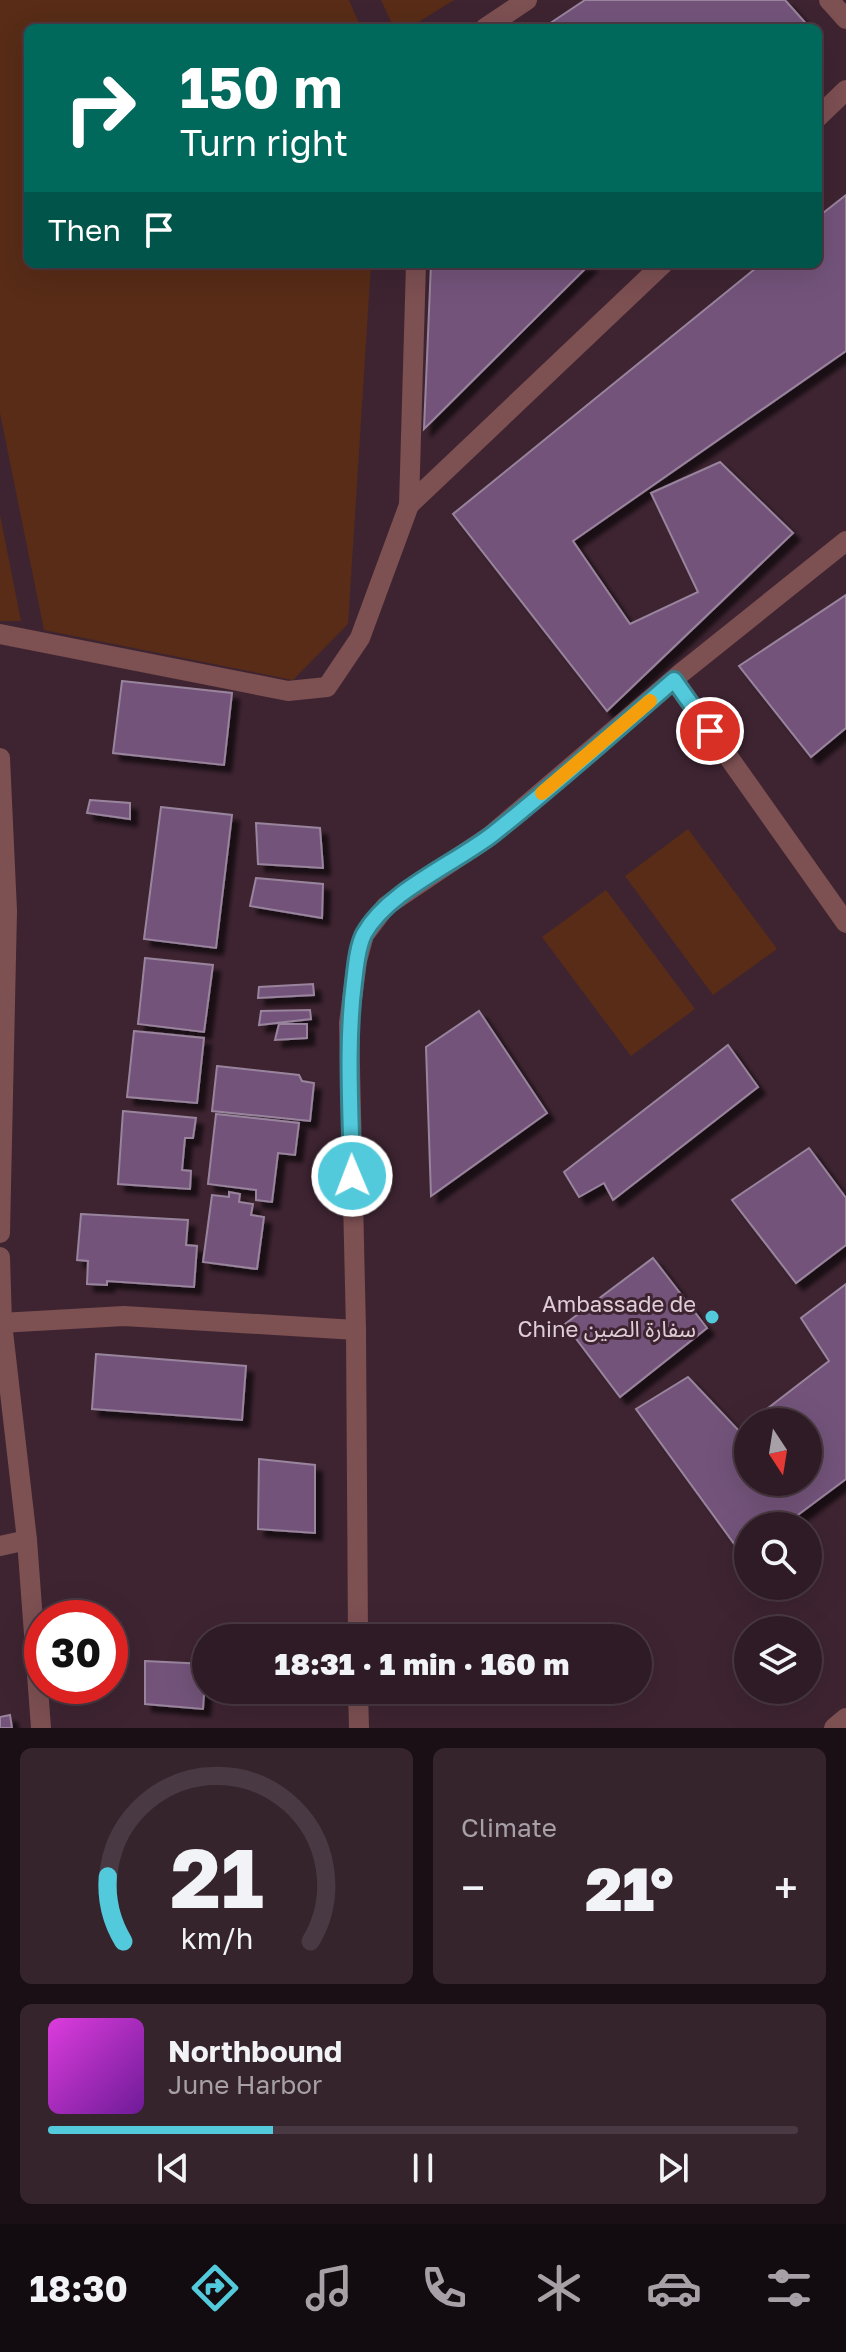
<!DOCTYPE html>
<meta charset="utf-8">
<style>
body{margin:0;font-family:"Golos Text","Noto Sans Arabic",sans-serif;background:#36242d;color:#f1f3f6;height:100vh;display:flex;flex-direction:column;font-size:30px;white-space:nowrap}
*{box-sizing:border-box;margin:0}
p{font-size:26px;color:#a7a1a7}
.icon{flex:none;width:44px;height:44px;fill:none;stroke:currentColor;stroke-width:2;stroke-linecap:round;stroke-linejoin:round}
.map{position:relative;height:1728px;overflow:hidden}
.drawer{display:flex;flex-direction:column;gap:20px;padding:20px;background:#190f14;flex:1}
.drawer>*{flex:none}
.top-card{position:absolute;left:24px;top:24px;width:798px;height:244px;border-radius:12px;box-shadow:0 8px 32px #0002,0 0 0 2px #493942;background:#00695c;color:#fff;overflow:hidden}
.needle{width:52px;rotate:168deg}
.controls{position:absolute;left:734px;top:1408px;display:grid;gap:16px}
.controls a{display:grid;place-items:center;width:88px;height:88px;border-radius:50%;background:#2e1b25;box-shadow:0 8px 32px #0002,0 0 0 2px #493942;font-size:40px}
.speed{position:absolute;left:24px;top:1600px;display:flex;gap:16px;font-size:40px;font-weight:700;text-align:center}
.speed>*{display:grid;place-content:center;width:104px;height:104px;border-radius:50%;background:#2e1b25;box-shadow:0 8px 32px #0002,0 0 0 2px #493942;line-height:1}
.speed .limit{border:12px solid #d22;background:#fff;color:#111}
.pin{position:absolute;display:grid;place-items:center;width:68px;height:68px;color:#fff;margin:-34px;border:4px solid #fff;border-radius:50%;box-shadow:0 2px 8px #0007}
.me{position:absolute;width:88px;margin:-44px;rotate:359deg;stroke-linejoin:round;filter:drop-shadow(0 0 6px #0008)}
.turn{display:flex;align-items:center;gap:28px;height:168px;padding:0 24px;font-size:36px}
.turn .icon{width:104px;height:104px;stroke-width:2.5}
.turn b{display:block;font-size:56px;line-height:68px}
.then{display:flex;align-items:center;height:76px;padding:0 24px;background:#0003;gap:16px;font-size:30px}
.big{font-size:60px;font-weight:800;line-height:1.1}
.drawer .tile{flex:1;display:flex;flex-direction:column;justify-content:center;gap:12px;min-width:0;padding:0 28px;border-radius:12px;background:#36242d}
.drawer .dial{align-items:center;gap:0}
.dial svg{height:208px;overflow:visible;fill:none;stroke:#493942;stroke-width:7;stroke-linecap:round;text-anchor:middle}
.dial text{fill:#f1f3f6;stroke:none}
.song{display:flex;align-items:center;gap:24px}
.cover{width:96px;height:96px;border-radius:12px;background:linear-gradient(135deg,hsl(300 70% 55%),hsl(280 70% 35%))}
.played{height:8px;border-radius:4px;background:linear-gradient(90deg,#53cadc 30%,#493942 30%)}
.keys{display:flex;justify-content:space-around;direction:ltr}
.heat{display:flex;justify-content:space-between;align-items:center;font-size:44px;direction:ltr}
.drawer .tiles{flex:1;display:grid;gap:20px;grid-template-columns:1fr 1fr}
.tile:last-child{grid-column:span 2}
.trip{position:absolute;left:192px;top:1624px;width:460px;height:80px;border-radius:40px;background:#2e1b25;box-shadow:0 8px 32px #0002,0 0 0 2px #493942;font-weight:800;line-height:80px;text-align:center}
.dock{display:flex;height:128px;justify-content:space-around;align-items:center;background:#120b0f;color:#a7a1a7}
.dock .icon{width:56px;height:56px}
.dock .active{color:#53cadc}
.dock b{font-size:36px;color:#f1f3f6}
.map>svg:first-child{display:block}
.green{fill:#582c17}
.building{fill:#73527a;stroke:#99849d;stroke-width:2;filter:url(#shadow)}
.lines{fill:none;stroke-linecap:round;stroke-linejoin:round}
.minor{stroke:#7d5052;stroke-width:20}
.route-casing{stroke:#36838f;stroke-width:20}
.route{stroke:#53cadc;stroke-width:14}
.slow{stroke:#f59e0b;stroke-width:14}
.poi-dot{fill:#53cadc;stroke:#3e2431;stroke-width:3}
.labels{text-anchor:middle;stroke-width:6;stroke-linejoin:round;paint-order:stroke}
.poi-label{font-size:22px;fill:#e0ced6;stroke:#3e2431;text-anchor:end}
</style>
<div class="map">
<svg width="846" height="1728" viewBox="0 0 846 1728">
<defs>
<filter id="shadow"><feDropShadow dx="7" dy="7" stdDeviation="2" flood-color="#0009"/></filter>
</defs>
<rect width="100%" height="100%" fill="#3e2431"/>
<g class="green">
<path d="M0 0H349L361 28H28V264H371L348 624 293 680 44 630 0 413Z"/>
<path d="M381 0H454L409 28H394Z"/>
<path d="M0 515 21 621H0Z"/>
<path d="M688 829 777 949 713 995 625 876Z"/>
<path d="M606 890 695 1009 631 1056 542 937Z"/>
</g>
<g class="building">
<path d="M585 0H785L810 28H543Z"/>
<path d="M846 195V351L573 541 630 624 698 592 651 493 720 462 793 533 607 711 453 514 761 264H818V217Z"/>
<path d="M431 264H590L424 429Z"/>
<path d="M846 595V728L811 757 739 666Z"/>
<path d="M122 681 232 693 224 765 113 753Z"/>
<path d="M90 800 130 803V819L87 813Z"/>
<path d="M161 807 232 815 216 948 144 939Z"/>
<path d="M256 823 320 828 323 868 258 864Z"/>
<path d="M256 878 323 884 322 918 250 906Z"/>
<path d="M145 958 213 965 204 1032 138 1024Z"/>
<path d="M313 984 314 995 258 998 259 987Z"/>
<path d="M310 1010 311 1019 259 1025 261 1011Z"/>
<path d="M479 1011 547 1113 431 1196 426 1047Z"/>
<path d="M279 1024H307V1038L275 1040Z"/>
<path d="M134 1031 204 1038 197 1103 127 1097Z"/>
<path d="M728 1045 758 1087 613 1200 604 1183 579 1197 564 1172Z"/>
<path d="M217 1066 299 1075 302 1081 314 1083 310 1121 212 1111Z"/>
<path d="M123 1111 196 1118 193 1138H185L182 1170 191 1171 190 1189 118 1184Z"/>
<path d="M216 1114 299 1123 295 1155 278 1153 272 1202 256 1200V1190L208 1184Z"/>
<path d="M809 1148 846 1198V1245L796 1283 732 1200Z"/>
<path d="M229 1192 240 1194 239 1202 253 1204 251 1215 264 1217 257 1269 203 1262 212 1195 229 1197Z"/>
<path d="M81 1214 188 1220 186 1245 197 1246 194 1287 107 1281V1285L87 1284 88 1261 77 1260Z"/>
<path d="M653 1258 707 1328 620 1397 565 1324Z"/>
<path d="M846 1284V1479L783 1526H748V1552L743 1556 636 1409 688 1377 739 1431 748 1424V1482H808V1422H750L829 1361 801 1318Z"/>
<path d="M96 1354 246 1366 242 1420 92 1409Z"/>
<path d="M259 1459 315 1465V1533L258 1529Z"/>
<path d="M145 1661 206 1664 203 1709 145 1704Z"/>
<path d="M10 1715 12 1728H0V1717Z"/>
</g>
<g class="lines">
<g class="minor">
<path d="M829 0 846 19"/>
<path d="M485 28 527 0"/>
<path d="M818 117 846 90"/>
<path d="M409 505 663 264"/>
<path d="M0 634 288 691 327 687 360 638 409 505 416 264"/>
<path d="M674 680 846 923"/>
<path d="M0 758 7 911 0 1233"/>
<path d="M0 1257 2 1323 27 1540 41 1728"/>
<path d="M0 1323 124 1316 356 1330"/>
<path d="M0 1546 27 1540"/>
<path d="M358 1638 356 1330 349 1023 357 961 364 935 386 906 490 836 680 674 846 541"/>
<path d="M358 1690 359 1728"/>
<path d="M834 1728 846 1718"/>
</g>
</g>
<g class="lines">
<defs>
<path id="route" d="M352 1176C351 1112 346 1046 354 982 356 967 357 948 364 934 387 892 454 864 493 834 555 785 614 732 674 680L710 731"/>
</defs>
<use href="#route" class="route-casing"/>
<use href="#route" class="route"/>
<path class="slow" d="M542 793 650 701"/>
</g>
<circle class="poi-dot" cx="712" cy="1317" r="8"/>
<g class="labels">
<g class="poi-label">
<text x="696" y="1312">Ambassade de<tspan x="696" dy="25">Chine سفارة الصين</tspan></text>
</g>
</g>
</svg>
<div class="controls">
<a><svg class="needle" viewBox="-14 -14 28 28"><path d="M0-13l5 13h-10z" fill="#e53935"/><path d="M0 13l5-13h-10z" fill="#a7a1a7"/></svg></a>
<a><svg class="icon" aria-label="search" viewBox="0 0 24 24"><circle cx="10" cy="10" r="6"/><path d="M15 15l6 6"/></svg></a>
<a><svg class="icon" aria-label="layers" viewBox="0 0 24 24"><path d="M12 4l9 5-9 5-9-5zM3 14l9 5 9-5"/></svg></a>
</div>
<div class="speed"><div class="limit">30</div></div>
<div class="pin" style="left:710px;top:731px;background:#d93025"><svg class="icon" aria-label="arrive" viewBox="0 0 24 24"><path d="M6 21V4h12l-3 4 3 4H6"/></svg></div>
<svg class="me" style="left:352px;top:1176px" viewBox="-20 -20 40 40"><circle r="17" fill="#53cadc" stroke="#fff" stroke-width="3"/><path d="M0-11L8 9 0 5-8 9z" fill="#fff"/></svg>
<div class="trip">18:31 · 1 min · 160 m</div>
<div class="top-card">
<div class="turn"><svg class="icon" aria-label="right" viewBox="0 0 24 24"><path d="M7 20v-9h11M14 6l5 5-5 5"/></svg><div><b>150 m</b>Turn right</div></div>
<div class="then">Then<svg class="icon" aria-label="arrive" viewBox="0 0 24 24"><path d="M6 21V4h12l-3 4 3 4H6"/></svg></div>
</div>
</div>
<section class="drawer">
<div class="tiles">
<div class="tile dial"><svg viewBox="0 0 100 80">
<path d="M14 69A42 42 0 1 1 86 69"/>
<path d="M14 69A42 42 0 0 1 8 44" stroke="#53cadc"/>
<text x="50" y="56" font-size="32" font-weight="700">21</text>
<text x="50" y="72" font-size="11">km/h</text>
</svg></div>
<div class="tile"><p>Climate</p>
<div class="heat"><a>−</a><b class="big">21°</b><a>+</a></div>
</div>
<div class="tile">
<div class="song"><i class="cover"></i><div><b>Northbound</b><p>June Harbor</p></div></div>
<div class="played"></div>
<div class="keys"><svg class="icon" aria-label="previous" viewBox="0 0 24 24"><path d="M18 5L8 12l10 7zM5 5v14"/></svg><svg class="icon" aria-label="pause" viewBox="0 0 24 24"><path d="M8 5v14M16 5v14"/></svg><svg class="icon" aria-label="next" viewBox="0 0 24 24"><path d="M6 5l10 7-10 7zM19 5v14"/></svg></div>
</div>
</div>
</section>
<nav class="dock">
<b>18:30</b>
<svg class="icon active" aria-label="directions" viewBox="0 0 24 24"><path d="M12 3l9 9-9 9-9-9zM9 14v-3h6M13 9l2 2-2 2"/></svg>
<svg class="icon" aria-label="music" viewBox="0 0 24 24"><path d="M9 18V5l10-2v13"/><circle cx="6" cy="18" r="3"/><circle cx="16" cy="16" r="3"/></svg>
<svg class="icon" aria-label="phone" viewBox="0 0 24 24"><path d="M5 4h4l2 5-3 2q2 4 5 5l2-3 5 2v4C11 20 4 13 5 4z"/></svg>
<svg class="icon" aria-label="climate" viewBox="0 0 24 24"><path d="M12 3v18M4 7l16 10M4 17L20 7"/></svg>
<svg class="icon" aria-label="car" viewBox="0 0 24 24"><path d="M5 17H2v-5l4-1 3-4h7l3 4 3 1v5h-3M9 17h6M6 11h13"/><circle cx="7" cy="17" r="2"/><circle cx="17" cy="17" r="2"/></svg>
<svg class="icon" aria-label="filters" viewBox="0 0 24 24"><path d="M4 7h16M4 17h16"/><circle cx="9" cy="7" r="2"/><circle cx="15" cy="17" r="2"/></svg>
</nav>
